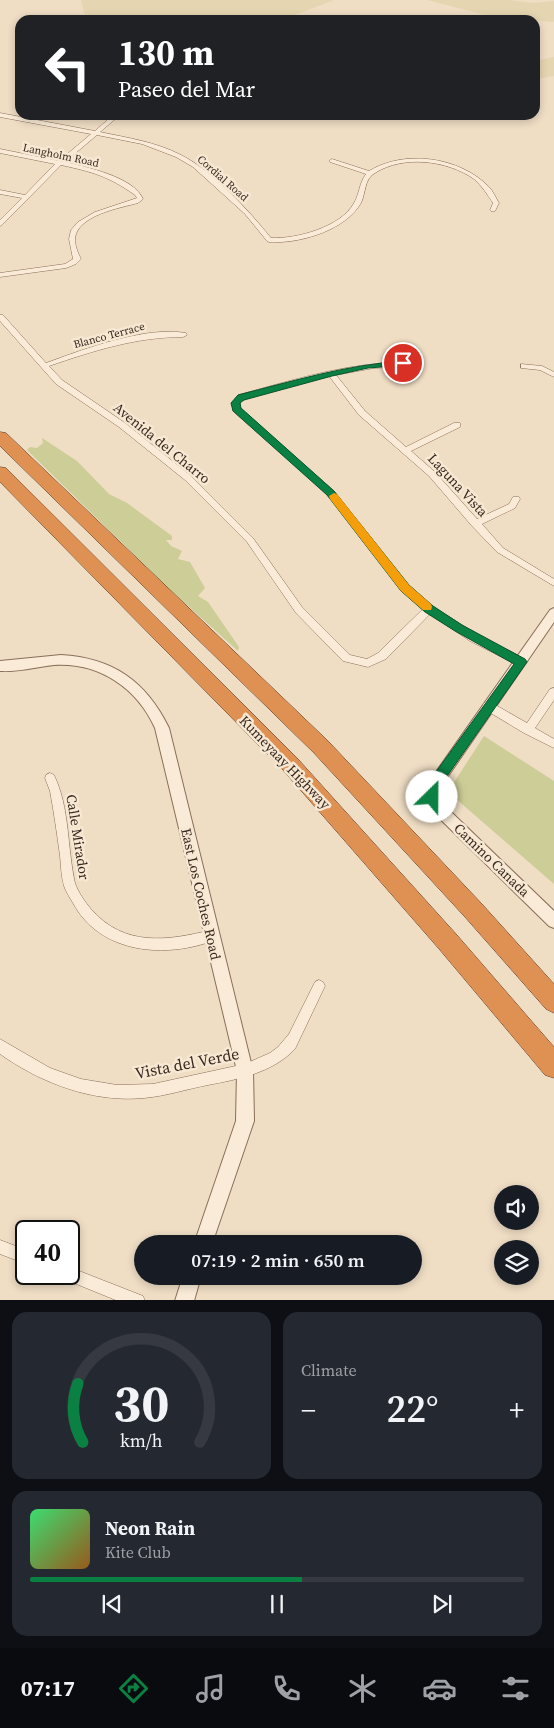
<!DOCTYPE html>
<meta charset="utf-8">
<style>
body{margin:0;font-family:"Source Serif 4",serif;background:#242831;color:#f1f3f6;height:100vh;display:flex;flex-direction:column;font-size:19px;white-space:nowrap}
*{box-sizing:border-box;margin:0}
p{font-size:16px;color:#9ea1a6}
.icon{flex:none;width:28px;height:28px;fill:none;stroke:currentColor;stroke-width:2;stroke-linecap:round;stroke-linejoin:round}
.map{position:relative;height:1300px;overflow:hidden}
.side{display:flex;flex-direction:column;gap:12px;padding:12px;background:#0d0f14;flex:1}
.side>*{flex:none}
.top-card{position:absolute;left:15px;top:15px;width:525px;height:105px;border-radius:15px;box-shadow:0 2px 8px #0003;background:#202124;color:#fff;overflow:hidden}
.tools{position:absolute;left:494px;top:1185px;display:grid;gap:10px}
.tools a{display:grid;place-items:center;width:45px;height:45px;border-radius:50%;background:#171b24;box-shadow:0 2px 8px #0003;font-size:25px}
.speed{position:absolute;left:15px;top:1220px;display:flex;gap:10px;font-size:25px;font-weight:700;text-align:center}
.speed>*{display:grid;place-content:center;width:65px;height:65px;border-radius:50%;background:#171b24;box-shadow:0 2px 8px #0003;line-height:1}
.speed .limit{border:2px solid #111;border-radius:8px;background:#fff;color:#111}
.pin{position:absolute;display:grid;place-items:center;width:42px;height:42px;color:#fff;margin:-21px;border:2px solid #fff;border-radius:50%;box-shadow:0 1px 5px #0007}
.me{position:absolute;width:55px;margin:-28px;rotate:23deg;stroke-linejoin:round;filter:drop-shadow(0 0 4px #0008)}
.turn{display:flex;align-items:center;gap:18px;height:105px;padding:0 20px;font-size:22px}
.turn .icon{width:65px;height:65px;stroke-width:2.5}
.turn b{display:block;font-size:35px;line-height:42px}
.big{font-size:38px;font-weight:600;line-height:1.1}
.side .card{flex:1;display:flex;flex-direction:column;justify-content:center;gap:8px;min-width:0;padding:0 18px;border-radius:15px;background:#242831}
.side .dial{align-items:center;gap:0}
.dial svg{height:130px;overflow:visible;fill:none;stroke:#363941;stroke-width:7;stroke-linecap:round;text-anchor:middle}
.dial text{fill:#f1f3f6;stroke:none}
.song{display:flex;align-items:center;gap:15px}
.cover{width:60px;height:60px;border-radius:8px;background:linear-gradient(135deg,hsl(140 70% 55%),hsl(30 70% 35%))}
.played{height:5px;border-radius:2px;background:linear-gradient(90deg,#0b8043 55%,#363941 55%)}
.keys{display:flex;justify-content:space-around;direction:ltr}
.heat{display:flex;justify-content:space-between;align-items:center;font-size:28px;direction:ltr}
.side .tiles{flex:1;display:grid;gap:12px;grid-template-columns:1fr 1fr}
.card:last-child{grid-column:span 2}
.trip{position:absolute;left:134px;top:1235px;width:288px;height:50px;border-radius:25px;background:#171b24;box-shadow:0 2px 8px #0003;font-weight:600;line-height:50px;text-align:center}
.tab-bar{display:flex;height:80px;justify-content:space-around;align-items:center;background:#090b0e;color:#9ea1a6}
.tab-bar .icon{width:35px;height:35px}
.tab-bar .on{color:#0b8043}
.tab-bar b{font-size:22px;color:#f1f3f6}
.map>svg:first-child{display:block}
.farmland{fill:#e5d6b1}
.green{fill:#cdcd97}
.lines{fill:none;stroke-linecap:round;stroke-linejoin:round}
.minor-casing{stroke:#8a6e5a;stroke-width:1}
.tertiary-casing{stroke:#8a6e5a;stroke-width:2}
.motorway-casing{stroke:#573c2e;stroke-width:1}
.minor{fill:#f9ebd7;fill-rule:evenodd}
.tertiary{fill:#f9ebd7;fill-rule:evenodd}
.motorway{fill:#df9153;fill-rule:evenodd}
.route{fill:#0b8043;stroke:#07532c}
.slow{fill:#f59e0b}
.labels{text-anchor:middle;stroke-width:5;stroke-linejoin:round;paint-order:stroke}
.far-street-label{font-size:11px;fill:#39281e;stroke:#f6e8d3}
.street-label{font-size:14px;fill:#39281e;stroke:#f6e8d3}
.near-street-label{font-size:16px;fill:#39281e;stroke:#f6e8d3}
</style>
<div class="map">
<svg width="554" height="1301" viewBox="0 0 554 1301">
<rect width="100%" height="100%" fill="#efddc4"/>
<g class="farmland">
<path d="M81 0H334L282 20H86Z"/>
<path d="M427 0H508L534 3 554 1V22L493 17Z"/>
<path d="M554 57V76L535 79V61Z"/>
</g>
<g class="green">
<path d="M42 438 77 461 109 494 127 503 172 536V540H166L171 546 182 551 178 559 190 562 205 588 198 596 208 602 239 647 238 651 167 587 27 450 30 447 37 448 43 443Z"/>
<path d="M484 736 554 781V884L455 798 451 787Z"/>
</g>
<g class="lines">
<defs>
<g id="minor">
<path d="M0 113 95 131 113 115H120L100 132C128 138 156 142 181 155 213 171 249 211 271 238 297 239 341 227 354 203 360 193 359 183 366 174L330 162V160L332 159 369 171C405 149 460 157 489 187 493 191 496 198 499 203L495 211H491L490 210 493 203C487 194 482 186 474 179 447 160 403 155 375 173 364 179 366 193 361 203 345 231 298 244 269 242L267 241 245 214 193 167 176 157 142 144 97 135 65 162C86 167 134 177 143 199L138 203C120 208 77 215 75 239 75 246 78 253 81 259L76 264 66 268 0 277V273L65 264 73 259 69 239 71 230 78 222 95 212 137 198 135 195C108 176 93 172 61 165L2 225 0 226V220L22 198 0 194V190L25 195 55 164 0 153V149L59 161 91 134 0 117Z"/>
<path d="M0 315H3L46 363C85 349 144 326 186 333L187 335 183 337C136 337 93 351 49 366L62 380 125 423 191 476 253 538 302 607 350 655 367 659 378 653 423 609 402 590 328 495 233 411 232 403 238 395C286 382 334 367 384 363 396 362 410 360 422 362L423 364 419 366 374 368 336 375 365 411 406 447 454 423H460V427L411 451 435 472 477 519 509 504 513 497H519L520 499 515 508 482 524 503 548 554 579V586L497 552 472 526 429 476 359 415 329 376 244 399 240 403V408L334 491 408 586 432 606 478 635 525 659 526 662 525 665H517L470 641 430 614 386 659 368 667 343 661 296 613 247 542 185 480 119 427 56 384 0 321Z"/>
<path d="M521 364 542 366 554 372V377L540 370 521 368Z"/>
<path d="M554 688V700L535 728 554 739V748L524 733 484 709 483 706 484 703H492L527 723 550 689Z"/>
<path d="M50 773 54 775C70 808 67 847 75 883 78 892 85 902 91 909 124 947 167 941 211 930L215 932 217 936 215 940C166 959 100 954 73 903 70 898 66 892 64 886 61 876 61 865 60 856 57 834 54 813 50 791L45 778 46 775Z"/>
<path d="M319 980 323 982 325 986 295 1049C272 1073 239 1079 208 1085 187 1089 166 1096 144 1098 93 1103 41 1083 0 1054V1039L50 1068 81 1079 117 1085 153 1084 245 1064 270 1053 278 1047 289 1034 315 982Z"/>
<path d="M0 1240 26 1250V1264L0 1254Z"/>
<path d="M69 1267 143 1296 145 1301H118L64 1279 62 1274H69Z"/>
</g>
<g id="tertiary">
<path d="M554 608V622L444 782 439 796 446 807 554 911V928L549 926 436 815 425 797 433 776 550 610Z"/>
<path d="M61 655C113 658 146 681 169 728L253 1071 254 1121 212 1244H194L236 1121 237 1071 155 728C137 688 99 662 54 665 36 667 18 672 0 671V661Z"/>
<path d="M183 1276H201L194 1301H175Z"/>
</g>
<g id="motorway">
<path d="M0 432 6 433 328 741 481 903 554 984V1013L546 1009 465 917 314 753 0 446Z"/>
<path d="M0 467 6 468 297 758 456 934 554 1047V1078L545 1075 440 950 283 770 0 482Z"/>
</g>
</defs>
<use href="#minor" class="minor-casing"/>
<use href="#tertiary" class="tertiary-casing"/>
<use href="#motorway" class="motorway-casing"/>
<use href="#minor" class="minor"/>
<use href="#tertiary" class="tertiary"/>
<use href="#motorway" class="motorway"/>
</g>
<path class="route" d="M403 361 407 363 406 365 368 368 332 376 244 400 240 403 241 408 334 491 409 585 433 606 462 625 525 659 527 662 443 782 437 801 432 802 428 801 426 797 433 776 514 664 455 631 425 612 401 591 327 495 233 411 231 403 238 395C293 381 346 365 403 361Z"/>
<path class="slow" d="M334 493 337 494 409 585 431 604 432 607 431 610H423L401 591 330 499 329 496Z"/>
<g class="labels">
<g class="far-street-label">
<text transform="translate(61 155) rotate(12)" y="4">Langholm Road</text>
<text transform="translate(223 178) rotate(41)" y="4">Cordial Road</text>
<text transform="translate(109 335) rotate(-15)" y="4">Blanco Terrace</text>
</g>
<g class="street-label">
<text transform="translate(162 443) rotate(39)" y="5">Avenida del Charro</text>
<text transform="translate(458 485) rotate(47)" y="5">Laguna Vista</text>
<text transform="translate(285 762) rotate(46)" y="5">Kumeyaay Highway</text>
<text transform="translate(78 837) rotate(81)" y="5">Calle Mirador</text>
<text transform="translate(492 860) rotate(44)" y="5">Camino Canada</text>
<text transform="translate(201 894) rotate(77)" y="5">East Los Coches Road</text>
</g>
<g class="near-street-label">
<text transform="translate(187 1063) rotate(-11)" y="6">Vista del Verde</text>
</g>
</g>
</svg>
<div class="tools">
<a><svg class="icon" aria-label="sound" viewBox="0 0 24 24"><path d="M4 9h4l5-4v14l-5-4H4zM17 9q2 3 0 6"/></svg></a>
<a><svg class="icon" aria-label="layers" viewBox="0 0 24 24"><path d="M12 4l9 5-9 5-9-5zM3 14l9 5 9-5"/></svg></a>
</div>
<div class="speed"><div class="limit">40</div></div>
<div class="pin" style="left:403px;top:363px;background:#d93025"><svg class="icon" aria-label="arrive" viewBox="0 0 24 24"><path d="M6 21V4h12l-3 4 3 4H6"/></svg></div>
<svg class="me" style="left:432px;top:797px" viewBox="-20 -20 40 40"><circle r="19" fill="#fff"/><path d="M0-13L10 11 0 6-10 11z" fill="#0b8043"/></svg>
<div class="trip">07:19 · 2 min · 650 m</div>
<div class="top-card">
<div class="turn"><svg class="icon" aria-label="left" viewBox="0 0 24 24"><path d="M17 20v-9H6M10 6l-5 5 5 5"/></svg><div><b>130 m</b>Paseo del Mar</div></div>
</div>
</div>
<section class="side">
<div class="tiles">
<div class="card dial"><svg viewBox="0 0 100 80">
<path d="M14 69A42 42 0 1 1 86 69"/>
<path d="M14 69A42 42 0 0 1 11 33" stroke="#0b8043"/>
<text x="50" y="56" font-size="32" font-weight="700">30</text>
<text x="50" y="72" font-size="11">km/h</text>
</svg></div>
<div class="card"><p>Climate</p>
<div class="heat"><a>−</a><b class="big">22°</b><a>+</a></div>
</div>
<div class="card">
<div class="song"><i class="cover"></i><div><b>Neon Rain</b><p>Kite Club</p></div></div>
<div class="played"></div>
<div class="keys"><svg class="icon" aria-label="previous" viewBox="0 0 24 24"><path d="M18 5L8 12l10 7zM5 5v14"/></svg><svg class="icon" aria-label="pause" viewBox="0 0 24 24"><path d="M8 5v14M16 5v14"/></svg><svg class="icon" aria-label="next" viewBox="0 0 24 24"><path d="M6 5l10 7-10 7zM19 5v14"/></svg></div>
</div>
</div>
</section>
<nav class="tab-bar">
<b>07:17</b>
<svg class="icon on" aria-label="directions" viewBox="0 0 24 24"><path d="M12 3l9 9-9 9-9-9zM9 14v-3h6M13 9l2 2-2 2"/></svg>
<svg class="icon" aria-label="music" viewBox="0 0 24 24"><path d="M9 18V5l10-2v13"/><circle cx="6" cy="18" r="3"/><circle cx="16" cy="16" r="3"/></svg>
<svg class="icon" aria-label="phone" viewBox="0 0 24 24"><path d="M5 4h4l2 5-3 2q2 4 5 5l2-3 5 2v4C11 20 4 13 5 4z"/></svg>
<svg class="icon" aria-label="climate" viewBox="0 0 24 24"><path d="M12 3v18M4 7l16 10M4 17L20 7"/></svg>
<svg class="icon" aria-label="car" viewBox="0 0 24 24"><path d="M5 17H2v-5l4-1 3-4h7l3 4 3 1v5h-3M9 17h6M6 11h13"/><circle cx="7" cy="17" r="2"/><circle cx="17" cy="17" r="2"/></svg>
<svg class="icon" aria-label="filters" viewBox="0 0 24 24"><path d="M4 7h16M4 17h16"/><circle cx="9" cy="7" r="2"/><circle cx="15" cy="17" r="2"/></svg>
</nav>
